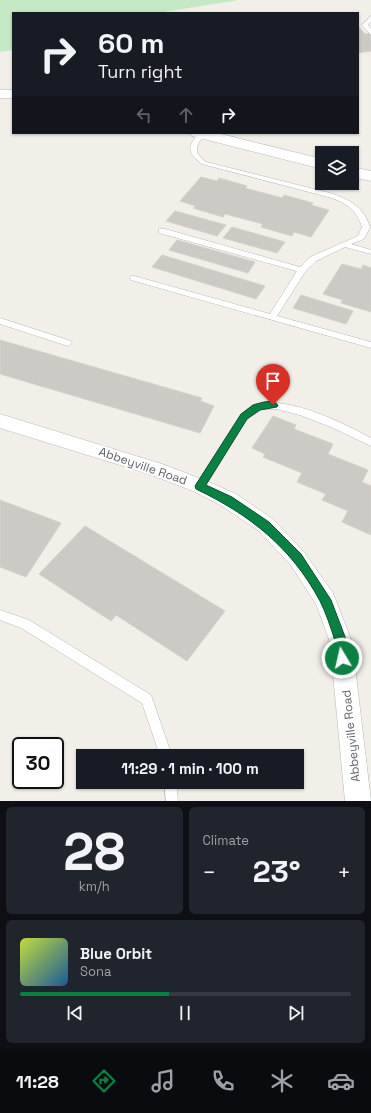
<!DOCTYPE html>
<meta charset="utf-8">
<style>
body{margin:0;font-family:"Space Grotesk",sans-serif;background:#20242c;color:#f1f3f6;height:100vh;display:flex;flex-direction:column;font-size:15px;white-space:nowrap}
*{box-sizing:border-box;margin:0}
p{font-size:13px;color:#9ea1a6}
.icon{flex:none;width:22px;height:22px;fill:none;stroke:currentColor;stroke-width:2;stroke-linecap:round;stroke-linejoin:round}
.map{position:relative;height:801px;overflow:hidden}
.panel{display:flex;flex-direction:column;gap:6px;padding:6px;background:#0d0f14;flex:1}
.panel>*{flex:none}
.banner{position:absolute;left:12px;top:12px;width:347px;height:122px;border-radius:0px;box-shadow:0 1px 3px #0004;background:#171b24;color:#f1f3f6;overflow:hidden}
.fabs{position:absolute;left:315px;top:146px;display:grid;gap:8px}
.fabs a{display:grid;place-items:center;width:44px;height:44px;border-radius:0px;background:#171b24;box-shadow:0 1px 3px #0004;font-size:20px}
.speed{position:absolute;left:12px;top:737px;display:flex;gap:8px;font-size:20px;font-weight:700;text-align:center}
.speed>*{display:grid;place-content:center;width:52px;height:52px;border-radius:50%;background:#171b24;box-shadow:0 1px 3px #0004;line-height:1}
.speed .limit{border:2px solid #111;border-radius:6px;background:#fff;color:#111}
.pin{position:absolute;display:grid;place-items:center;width:34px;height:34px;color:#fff;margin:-41px -17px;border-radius:50% 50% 50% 0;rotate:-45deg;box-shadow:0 0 4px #0007}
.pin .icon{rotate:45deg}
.me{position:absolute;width:44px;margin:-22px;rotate:351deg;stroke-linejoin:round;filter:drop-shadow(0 0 3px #0008)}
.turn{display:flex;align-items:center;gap:14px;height:84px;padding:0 20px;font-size:18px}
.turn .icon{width:52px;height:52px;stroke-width:2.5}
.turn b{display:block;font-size:28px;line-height:34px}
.lanes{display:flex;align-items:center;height:38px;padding:0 20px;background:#0003;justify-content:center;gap:20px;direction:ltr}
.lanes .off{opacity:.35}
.big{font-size:30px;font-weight:800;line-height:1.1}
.panel .card{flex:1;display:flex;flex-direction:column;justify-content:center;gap:6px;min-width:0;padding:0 14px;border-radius:6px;background:#20242c}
.panel .dial{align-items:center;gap:0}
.dial b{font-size:52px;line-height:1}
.song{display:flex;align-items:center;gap:12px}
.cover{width:48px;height:48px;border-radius:6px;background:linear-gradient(135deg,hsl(70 70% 55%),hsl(210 70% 35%))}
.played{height:4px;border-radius:2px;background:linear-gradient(90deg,#0b8043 45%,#363941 45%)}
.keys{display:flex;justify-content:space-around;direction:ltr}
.heat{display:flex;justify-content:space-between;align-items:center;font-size:22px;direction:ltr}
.panel .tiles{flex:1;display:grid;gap:6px;grid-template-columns:1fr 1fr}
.card:last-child{grid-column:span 2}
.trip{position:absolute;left:76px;top:749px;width:228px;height:40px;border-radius:0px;background:#171b24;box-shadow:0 1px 3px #0004;font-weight:800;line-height:40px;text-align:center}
.dock{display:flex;height:64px;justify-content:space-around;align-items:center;background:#090b0e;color:#9ea1a6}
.dock .icon{width:28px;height:28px}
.dock .selected{color:#0b8043}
.dock b{font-size:18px;color:#f1f3f6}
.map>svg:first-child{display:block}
.green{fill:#c5e8c5}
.building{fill:#cccac5;stroke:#d6d1c6}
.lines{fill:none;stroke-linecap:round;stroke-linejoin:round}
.lane-casing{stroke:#b5b8bc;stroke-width:1}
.street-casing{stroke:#b5b8bc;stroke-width:1}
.secondary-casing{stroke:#b6babf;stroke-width:1}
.lane{fill:#fff;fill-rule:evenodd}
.street{fill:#fff;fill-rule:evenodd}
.secondary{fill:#fff;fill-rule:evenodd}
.route{fill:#0b8043;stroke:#07532c}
.labels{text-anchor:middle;stroke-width:4;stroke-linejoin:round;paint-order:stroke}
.street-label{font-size:12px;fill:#5f6368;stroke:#fff}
</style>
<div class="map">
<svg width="371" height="801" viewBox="0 0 371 801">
<rect width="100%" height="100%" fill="#f1efe8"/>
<path class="green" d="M0 0H239L158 13H13V50L0 52Z"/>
<g class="building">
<path d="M358 26 365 34 371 33V51L358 53Z"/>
<path d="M201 177 217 181 219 178 247 186 245 188 282 198 284 195 313 203 311 205 329 210 311 237 294 232 292 236 261 227 263 224 225 214 223 217 193 208 196 206 180 201Z"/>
<path d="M175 211 226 225 217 236 166 221Z"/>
<path d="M232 227 285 242 277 253 223 238Z"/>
<path d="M177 240 255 262 248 273 169 250Z"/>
<path d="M162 255 265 286 256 299 152 267Z"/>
<path d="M342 264 361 269 363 265 371 268V312L341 303 343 300 323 294Z"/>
<path d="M301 295 353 311 346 324 293 308Z"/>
<path d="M0 340 202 398 200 401 214 406 200 433 0 374Z"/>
<path d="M273 416 296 425 294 429 333 444 328 454 368 470 362 482 371 486V535L342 522 348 511 322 500 326 494 297 482 302 473 263 457 265 454 252 448Z"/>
<path d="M0 500 61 523 26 577 0 567Z"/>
<path d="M85 526 225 611 187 661 116 615 111 621 39 574Z"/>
</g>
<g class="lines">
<defs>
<g id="lane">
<path d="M371 16V21L368 25 371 29V35L362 25Z"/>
<path d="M199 133 205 134C196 146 192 151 206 162L330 193C350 200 363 206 370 227L364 239 351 244 371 250V254L345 247 316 261 305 272 277 316 371 342V348L131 280 130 278 131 276H134L270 314 297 271 159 233V229H165L300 267 310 257 358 236 362 227C357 211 348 204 332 198L202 164C187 153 187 147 199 133Z"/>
<path d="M0 318 71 341 72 343 68 346 0 324Z"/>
<path d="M265 402C302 403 339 421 371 438V446L331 427 300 415 276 409H262L247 419 203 489 200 490 197 489 195 486 197 483 241 415 253 405Z"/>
<path d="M0 610 29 620 151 695 172 756H160L142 703 21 628 0 620Z"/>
<path d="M164 782H176L178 801H166Z"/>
</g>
<path id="street" d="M0 414 162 464 207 481 236 494 273 519 304 552 333 593 352 642 371 801H345L330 642 316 604 290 564 259 531 222 506 193 491 149 474 0 428Z"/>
<g id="secondary">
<rect x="0" y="90" width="13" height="8"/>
<path d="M190 133H217L322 159V169L192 136Z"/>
<path d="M352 167 371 171V181L352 177Z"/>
</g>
</defs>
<use href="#lane" class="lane-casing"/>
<use href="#street" class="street-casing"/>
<use href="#secondary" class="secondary-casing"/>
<use href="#lane" class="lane"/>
<use href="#street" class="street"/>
<use href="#secondary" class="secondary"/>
</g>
<path class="route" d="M273 401 278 405 277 407 260 410 247 419 206 485 232 497 269 522 301 554 331 600 347 642 348 658 347 662 342 664 338 662C335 655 337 648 335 641 331 628 326 613 320 601 291 547 250 515 196 489L195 486 241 414 253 405 264 402Z"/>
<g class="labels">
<g class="street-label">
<text transform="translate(143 466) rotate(19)" y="4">Abbeyville Road</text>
<text transform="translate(351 736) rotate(-96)" y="4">Abbeyville Road</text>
</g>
</g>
</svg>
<div class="fabs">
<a><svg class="icon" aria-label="layers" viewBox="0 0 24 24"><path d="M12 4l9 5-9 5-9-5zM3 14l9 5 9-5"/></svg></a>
</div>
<div class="speed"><div class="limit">30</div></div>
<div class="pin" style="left:273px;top:405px;background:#d93025"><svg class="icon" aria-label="arrive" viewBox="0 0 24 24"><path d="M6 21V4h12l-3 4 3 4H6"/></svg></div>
<svg class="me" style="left:342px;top:658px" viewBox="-20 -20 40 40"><circle r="17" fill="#0b8043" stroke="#fff" stroke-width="3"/><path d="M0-11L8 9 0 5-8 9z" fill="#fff"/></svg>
<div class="trip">11:29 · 1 min · 100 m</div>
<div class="banner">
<div class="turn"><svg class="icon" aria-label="right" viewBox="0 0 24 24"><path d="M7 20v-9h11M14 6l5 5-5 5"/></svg><div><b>60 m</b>Turn right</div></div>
<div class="lanes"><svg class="icon off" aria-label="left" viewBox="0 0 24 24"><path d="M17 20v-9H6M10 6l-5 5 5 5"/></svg><svg class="icon off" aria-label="ahead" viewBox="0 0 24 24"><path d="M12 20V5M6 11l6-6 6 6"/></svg><svg class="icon" aria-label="right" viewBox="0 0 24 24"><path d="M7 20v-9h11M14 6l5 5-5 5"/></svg></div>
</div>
</div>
<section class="panel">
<div class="tiles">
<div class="card dial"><b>28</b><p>km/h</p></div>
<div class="card"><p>Climate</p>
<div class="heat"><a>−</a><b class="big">23°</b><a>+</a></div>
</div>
<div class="card">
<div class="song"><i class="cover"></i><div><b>Blue Orbit</b><p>Sona</p></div></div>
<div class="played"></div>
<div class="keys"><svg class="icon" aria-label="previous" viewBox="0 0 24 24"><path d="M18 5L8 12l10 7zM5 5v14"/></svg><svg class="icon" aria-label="pause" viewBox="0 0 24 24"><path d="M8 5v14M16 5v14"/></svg><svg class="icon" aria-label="next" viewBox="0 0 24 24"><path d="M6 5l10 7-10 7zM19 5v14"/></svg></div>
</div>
</div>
</section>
<nav class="dock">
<b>11:28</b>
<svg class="icon selected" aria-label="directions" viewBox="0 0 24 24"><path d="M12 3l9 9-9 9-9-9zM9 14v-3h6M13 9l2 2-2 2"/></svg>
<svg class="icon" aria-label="music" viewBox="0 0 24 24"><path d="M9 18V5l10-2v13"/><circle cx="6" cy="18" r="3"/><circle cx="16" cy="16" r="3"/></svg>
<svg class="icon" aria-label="phone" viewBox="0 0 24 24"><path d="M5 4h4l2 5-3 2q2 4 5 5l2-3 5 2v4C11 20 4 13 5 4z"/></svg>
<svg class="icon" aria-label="climate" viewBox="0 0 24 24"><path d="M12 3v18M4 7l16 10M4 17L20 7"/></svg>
<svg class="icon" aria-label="car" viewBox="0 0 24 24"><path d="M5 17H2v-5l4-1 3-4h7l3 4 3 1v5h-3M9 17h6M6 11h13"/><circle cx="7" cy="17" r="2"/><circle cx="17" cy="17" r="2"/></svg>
</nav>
